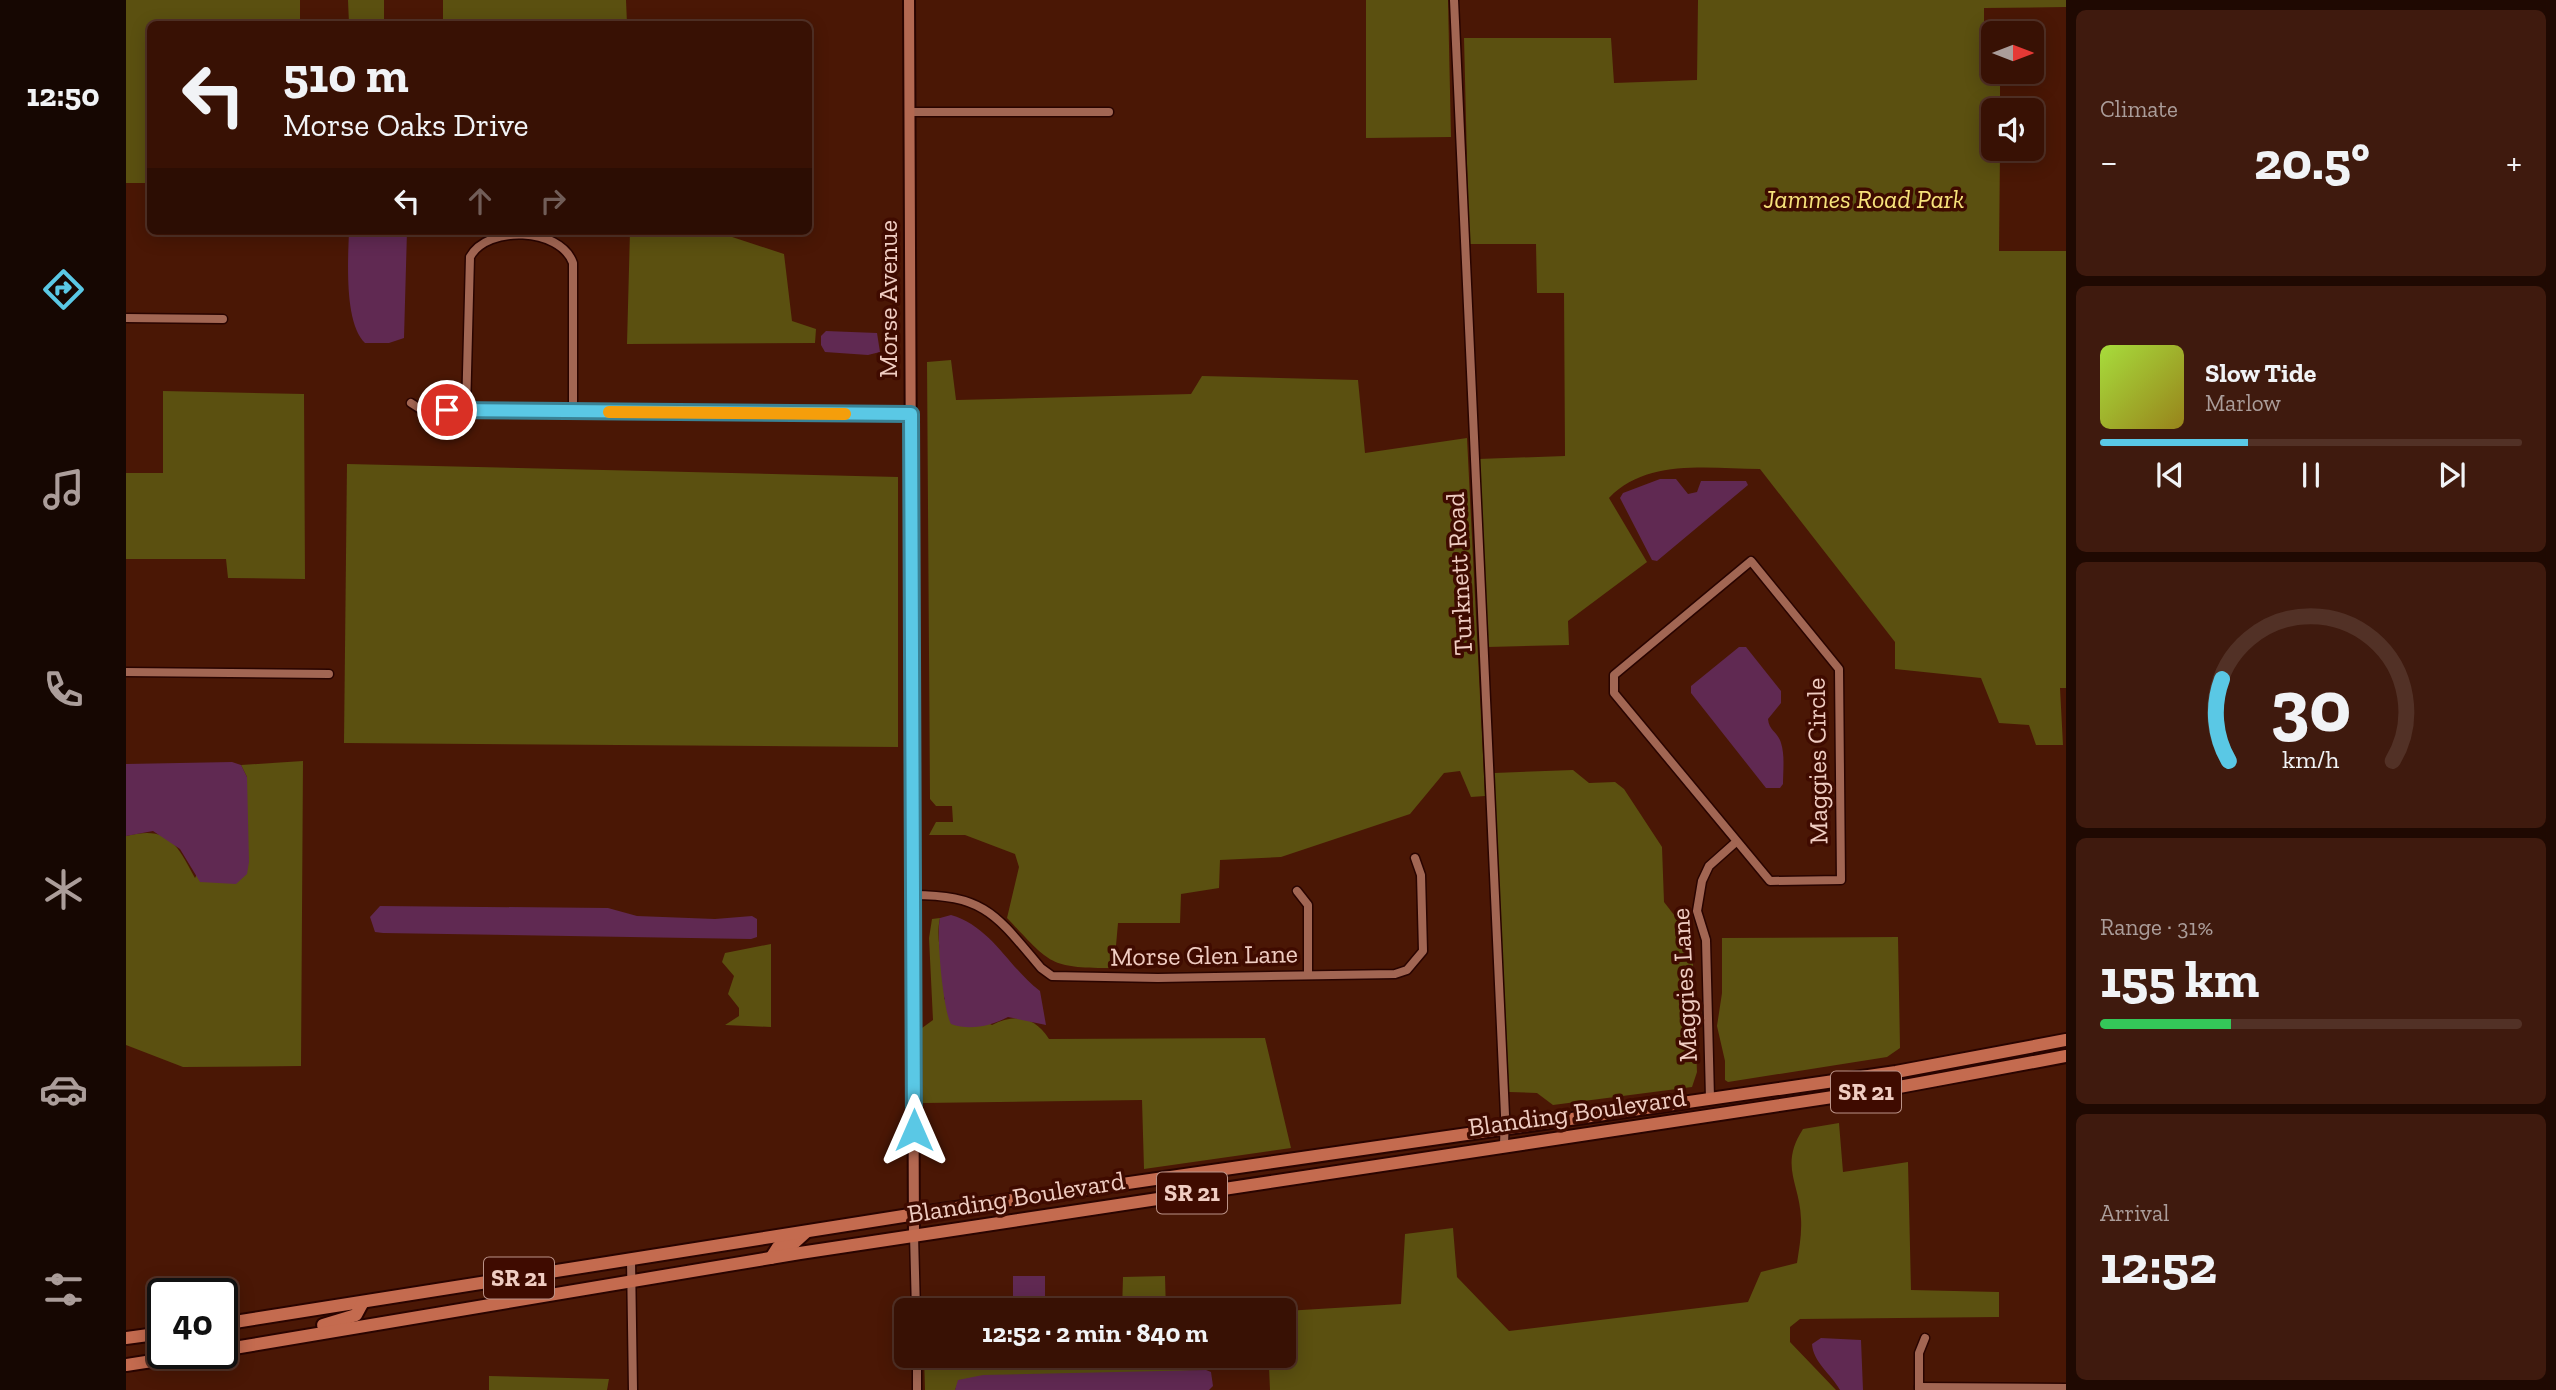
<!DOCTYPE html>
<meta charset="utf-8">
<style>
body{margin:0;font-family:"Zilla Slab",serif;background:#3f1a0e;color:#f1f3f6;height:100vh;display:flex;flex-direction:column;font-size:26px;white-space:nowrap}
*{box-sizing:border-box;margin:0}
p{font-size:23px;color:#ab9d9a}
.icon{flex:none;width:38px;height:38px;fill:none;stroke:currentColor;stroke-width:2;stroke-linecap:round;stroke-linejoin:round}
.map{position:relative;flex:1;overflow:hidden}
.details{display:flex;flex-direction:column;gap:10px;padding:10px;background:#1f0902;width:490px}
.details>*{flex:none}
.top-card{position:absolute;left:21px;top:21px;width:665px;height:214px;border-radius:10px;box-shadow:0 4px 18px #0003,0 0 0 2px #523126;background:#381104;color:#f1f3f6;overflow:hidden}
.needle{width:46px;rotate:90deg}
.buttons{position:absolute;left:1855px;top:21px;display:grid;gap:14px}
.buttons a{display:grid;place-items:center;width:63px;height:63px;border-radius:10px;background:#381104;box-shadow:0 4px 18px #0003,0 0 0 2px #523126;font-size:35px}
.speed{position:absolute;left:21px;top:1278px;display:flex;gap:14px;font-size:35px;font-weight:700;text-align:center}
.speed>*{display:grid;place-content:center;width:91px;height:91px;border-radius:50%;background:#381104;box-shadow:0 4px 18px #0003,0 0 0 2px #523126;line-height:1}
.speed .limit{border:4px solid #111;border-radius:10px;background:#fff;color:#111}
.pin{position:absolute;display:grid;place-items:center;width:60px;height:60px;color:#fff;margin:-30px;border:4px solid #fff;border-radius:50%;box-shadow:0 2px 7px #0007}
.me{position:absolute;width:77px;margin:-38px;rotate:0deg;stroke-linejoin:round;filter:drop-shadow(0 0 5px #0008)}
.turn{display:flex;align-items:center;gap:24px;height:147px;padding:0 21px;font-size:32px}
.turn .icon{width:91px;height:91px;stroke-width:2.5}
.turn b{display:block;font-size:49px;line-height:60px}
.lanes{display:flex;align-items:center;height:66px;padding:0 21px;background:#0003;justify-content:center;gap:35px;direction:ltr}
.lanes .off{opacity:.35}
.big{font-size:52px;font-weight:700;line-height:1.1}
.details .tile{flex:1;display:flex;flex-direction:column;justify-content:center;gap:10px;min-width:0;padding:0 24px;border-radius:10px;background:#3f1a0e}
.details .dial{align-items:center;gap:0}
.dial svg{height:182px;overflow:visible;fill:none;stroke:#523126;stroke-width:7;stroke-linecap:round;text-anchor:middle}
.dial text{fill:#f1f3f6;stroke:none}
.song{display:flex;align-items:center;gap:21px}
.cover{width:84px;height:84px;border-radius:10px;background:linear-gradient(135deg,hsl(80 70% 55%),hsl(50 70% 35%))}
.played{height:7px;border-radius:4px;background:linear-gradient(90deg,#5ac8e5 35%,#523126 35%)}
.keys{display:flex;justify-content:space-around;direction:ltr}
.heat{display:flex;justify-content:space-between;align-items:center;font-size:38px;direction:ltr}
.charge{height:10px;border-radius:5px;background:linear-gradient(90deg,#34c759 31%,#523126 0)}
.trip{position:absolute;left:768px;top:1298px;width:402px;height:70px;border-radius:10px;background:#381104;box-shadow:0 4px 18px #0003,0 0 0 2px #523126;font-weight:700;line-height:70px;text-align:center}
main{display:flex;flex:1;min-height:0}
.menu{display:flex;flex-direction:column;width:126px;justify-content:space-around;align-items:center;background:#160702;color:#ab9d9a}
.menu .icon{width:49px;height:49px}
.menu .on{color:#5ac8e5}
.menu b{font-size:32px;color:#f1f3f6}
.map>svg:first-child{display:block}
.green{fill:#5b5010}
.water{fill:#602952}
.lines{fill:none;stroke-linecap:round;stroke-linejoin:round}
.street-casing{stroke:#290400;stroke-width:11}
.secondary-casing{stroke:#290400;stroke-width:14}
.primary-casing{stroke:#290400;stroke-width:16}
.street{stroke:#a26653;stroke-width:8}
.secondary{stroke:#b36851;stroke-width:10}
.primary{stroke:#c46b4f;stroke-width:12}
.route-casing{stroke:#3a8295;stroke-width:18}
.route{stroke:#5ac8e5;stroke-width:12}
.slow{stroke:#f59e0b;stroke-width:12}
.labels{text-anchor:middle;stroke-width:7;stroke-linejoin:round;paint-order:stroke}
.shield{fill:#3f0b00;stroke:#bb9388;stroke-width:2}
.shield-label{font-size:24px;font-weight:bold;fill:#f0cdc2}
.park-label{font-size:26px;font-style:italic;fill:#f7e37b;stroke:#3f0b00}
.street-label{font-size:26px;fill:#f0cdc2;stroke:#3f0b00}
</style>
<main>
<nav class="menu">
<b>12:50</b>
<svg class="icon on" aria-label="directions" viewBox="0 0 24 24"><path d="M12 3l9 9-9 9-9-9zM9 14v-3h6M13 9l2 2-2 2"/></svg>
<svg class="icon" aria-label="music" viewBox="0 0 24 24"><path d="M9 18V5l10-2v13"/><circle cx="6" cy="18" r="3"/><circle cx="16" cy="16" r="3"/></svg>
<svg class="icon" aria-label="phone" viewBox="0 0 24 24"><path d="M5 4h4l2 5-3 2q2 4 5 5l2-3 5 2v4C11 20 4 13 5 4z"/></svg>
<svg class="icon" aria-label="climate" viewBox="0 0 24 24"><path d="M12 3v18M4 7l16 10M4 17L20 7"/></svg>
<svg class="icon" aria-label="car" viewBox="0 0 24 24"><path d="M5 17H2v-5l4-1 3-4h7l3 4 3 1v5h-3M9 17h6M6 11h13"/><circle cx="7" cy="17" r="2"/><circle cx="17" cy="17" r="2"/></svg>
<svg class="icon" aria-label="filters" viewBox="0 0 24 24"><path d="M4 7h16M4 17h16"/><circle cx="9" cy="7" r="2"/><circle cx="15" cy="17" r="2"/></svg>
</nav>
<div class="map">
<svg width="1940" height="1390" viewBox="0 0 1940 1390">
<rect width="100%" height="100%" fill="#4a1705"/>
<g class="green">
<path d="M0 0H174V24H24V183H0Z"/>
<path d="M222 0H258V23L295 24H223Z"/>
<path d="M317 0H500L501 24H317Z"/>
<path d="M1240 0H1322L1325 137 1240 138Z"/>
<path d="M1572 0H1940V7L1858 8V64H1867V72H1874V110H1867V149H1874L1873 251H1940V688H1934L1937 745H1910L1903 725 1873 723 1855 678 1769 669V642L1634 469C1584 469 1521 458 1483 498L1521 562 1442 621 1443 645 1362 647 1352 459 1439 456 1438 293H1411L1410 244H1343L1338 38H1485L1488 83 1571 80Z"/>
<path d="M504 231H588L658 254 666 321 690 329 689 343 501 344Z"/>
<path d="M825 360 830 400 1065 394 1076 376 1232 380 1239 453 1341 438 1359 796 1345 797 1334 771 1318 773 1284 814 1155 857 1094 860 1093 888 1055 894 1054 923H992L988 968C922 968 925 964 881 918L893 867 889 854 839 835H803L810 822H827L826 806H810L804 799 801 362Z"/>
<path d="M37 391 178 394 179 579 102 578 100 559H0V473H37Z"/>
<path d="M221 464 772 477V747L218 743Z"/>
<path d="M177 761 175 1066 57 1067 0 1045V836C42 825 51 844 69 878L121 777 115 765Z"/>
<path d="M1447 770 1463 783 1489 782 1498 789 1536 847 1538 902 1566 938 1571 1072 1566 1087 1427 1105 1411 1093 1383 1092 1368 773Z"/>
<path d="M814 918C808 945 822 972 818 999L866 1025C889 1013 909 1017 923 1039L1139 1038 1165 1148 1018 1169 1016 1100 797 1103 796 1028 807 1020 803 938 806 919Z"/>
<path d="M1772 937 1774 1048 1761 1057 1602 1082 1599 1080V1061L1591 1026 1596 993V938Z"/>
<path d="M645 944V1027L599 1025 613 1016V1008L602 994 608 976 596 962 599 953Z"/>
<path d="M1713 1123 1717 1172 1782 1162 1785 1290 1873 1292V1317L1674 1319 1664 1327V1342L1710 1390H1144L1143 1367 1125 1363 1080 1370 833 1380 829 1390H799L798 1356H1158L1159 1311 1275 1304 1279 1234 1327 1228 1331 1277 1383 1331 1622 1302 1635 1272 1671 1263C1673 1249 1676 1234 1675 1219 1674 1183 1653 1166 1677 1129Z"/>
<path d="M1039 1276 1040 1311H996L997 1277Z"/>
<path d="M363 1376 483 1379 481 1390H363Z"/>
</g>
<g class="water">
<path d="M223 231H281L278 338 263 343H239C218 323 222 260 223 231Z"/>
<path d="M700 331 751 333 754 352 742 355 699 352 695 345V336Z"/>
<path d="M1534 479H1550L1562 494 1571 492 1575 481H1620L1622 485 1531 561 1526 560 1494 498 1497 493Z"/>
<path d="M1613 647H1620L1655 691V703L1642 719C1643 731 1652 732 1655 743 1659 755 1657 771 1657 784L1654 788H1640L1565 693V686Z"/>
<path d="M106 762 115 765 121 777 123 862 121 874 110 884 74 882 54 849 27 831 0 836V764Z"/>
<path d="M254 906 482 908 511 916 589 919 626 916 631 919V937L625 939 257 933 249 932 244 917Z"/>
<path d="M825 915C866 927 882 967 914 991L920 1025 882 1017C864 1026 844 1031 825 1024 817 1010 810 934 814 918Z"/>
<path d="M887 1276H919V1311L887 1310Z"/>
<path d="M1695 1338 1735 1340 1737 1390H1714C1705 1374 1687 1362 1686 1344Z"/>
<path d="M1080 1370 1085 1372 1087 1386 1083 1390H829L832 1380 857 1375Z"/>
</g>
<g class="lines">
<defs>
<g id="street">
<path d="M1328 0 1379 1115 1378 1145"/>
<path d="M783 112H983"/>
<path d="M0 318 97 319"/>
<path d="M285 403 296 410 785 414"/>
<path d="M340 411 344 257C361 225 434 227 447 263V412"/>
<path d="M1625 561 1713 669 1715 880 1644 881 1488 693V675Z"/>
<path d="M0 672 203 674"/>
<path d="M1171 891 1182 905V974"/>
<path d="M787 895C860 895 871 916 915 968L926 976 1032 978 1269 974 1281 970 1297 951 1295 875 1289 858"/>
<path d="M1584 1098 1580 940 1571 911 1576 881 1583 866 1610 842"/>
<path d="M788 1235 790 1311"/>
<path d="M505 1260 507 1390"/>
<path d="M791 1356V1390"/>
<path d="M1793 1387 1940 1388"/>
<path d="M1793 1390V1353L1799 1338"/>
</g>
<path id="secondary" d="M783 0 788 1235"/>
<g id="primary">
<path d="M645 1258 652 1247 668 1243 680 1232"/>
<path d="M96 1324 809 1211 1770 1072 1940 1040"/>
<path d="M197 1325 230 1315 237 1302"/>
<path d="M0 1338 37 1333"/>
<path d="M96 1350 674 1253 1773 1087 1940 1056"/>
<path d="M0 1365 77 1353"/>
</g>
</defs>
<use href="#street" class="street-casing"/>
<use href="#secondary" class="secondary-casing"/>
<use href="#primary" class="primary-casing"/>
<use href="#street" class="street"/>
<use href="#secondary" class="secondary"/>
<use href="#primary" class="primary"/>
</g>
<g class="lines">
<defs>
<path id="route" d="M321 410 785 414 788 1130"/>
</defs>
<use href="#route" class="route-casing"/>
<use href="#route" class="route"/>
<path class="slow" d="M483 412 719 414"/>
</g>
<g class="labels">
<g class="shield">
<rect x="1705" y="1071.5" width="70" height="41" rx="5"/>
<rect x="1031" y="1172.5" width="70" height="41" rx="5"/>
<rect x="358" y="1257.5" width="70" height="41" rx="5"/>
</g>
<g class="shield-label">
<text x="1740" y="1100">SR 21</text>
<text x="1066" y="1201">SR 21</text>
<text x="393" y="1286">SR 21</text>
</g>
<g class="park-label">
<text x="1738" y="208">Jammes Road Park</text>
</g>
<g class="street-label">
<text transform="translate(762 299) rotate(-90)" y="9">Morse Avenue</text>
<text transform="translate(1333 574) rotate(-93)" y="9">Turknett Road</text>
<text transform="translate(1691 761) rotate(-91)" y="9">Maggies Circle</text>
<text transform="translate(1078 955) rotate(-1)" y="9">Morse Glen Lane</text>
<text transform="translate(1558 985) rotate(-93)" y="9">Maggies Lane</text>
<text transform="translate(1451 1112) rotate(-8)" y="9">Blanding Boulevard</text>
<text transform="translate(890 1197) rotate(-9)" y="9">Blanding Boulevard</text>
</g>
</g>
</svg>
<div class="buttons">
<a><svg class="needle" viewBox="-14 -14 28 28"><path d="M0-13l5 13h-10z" fill="#e53935"/><path d="M0 13l5-13h-10z" fill="#ab9d9a"/></svg></a>
<a><svg class="icon" aria-label="sound" viewBox="0 0 24 24"><path d="M4 9h4l5-4v14l-5-4H4zM17 9q2 3 0 6"/></svg></a>
</div>
<div class="speed"><div class="limit">40</div></div>
<div class="pin" style="left:321px;top:410px;background:#d93025"><svg class="icon" aria-label="arrive" viewBox="0 0 24 24"><path d="M6 21V4h12l-3 4 3 4H6"/></svg></div>
<svg class="me" style="left:788px;top:1130px" viewBox="-20 -20 40 40"><path d="M0-17L14 15 0 8-14 15z" fill="#5ac8e5" stroke="#fff" stroke-width="4"/></svg>
<div class="trip">12:52 · 2 min · 840 m</div>
<div class="top-card">
<div class="turn"><svg class="icon" aria-label="left" viewBox="0 0 24 24"><path d="M17 20v-9H6M10 6l-5 5 5 5"/></svg><div><b>510 m</b>Morse Oaks Drive</div></div>
<div class="lanes"><svg class="icon" aria-label="left" viewBox="0 0 24 24"><path d="M17 20v-9H6M10 6l-5 5 5 5"/></svg><svg class="icon off" aria-label="ahead" viewBox="0 0 24 24"><path d="M12 20V5M6 11l6-6 6 6"/></svg><svg class="icon off" aria-label="right" viewBox="0 0 24 24"><path d="M7 20v-9h11M14 6l5 5-5 5"/></svg></div>
</div>
</div>
<section class="details">
<div class="tile"><p>Climate</p>
<div class="heat"><a>−</a><b class="big">20.5°</b><a>+</a></div>
</div>
<div class="tile">
<div class="song"><i class="cover"></i><div><b>Slow Tide</b><p>Marlow</p></div></div>
<div class="played"></div>
<div class="keys"><svg class="icon" aria-label="previous" viewBox="0 0 24 24"><path d="M18 5L8 12l10 7zM5 5v14"/></svg><svg class="icon" aria-label="pause" viewBox="0 0 24 24"><path d="M8 5v14M16 5v14"/></svg><svg class="icon" aria-label="next" viewBox="0 0 24 24"><path d="M6 5l10 7-10 7zM19 5v14"/></svg></div>
</div>
<div class="tile dial"><svg viewBox="0 0 100 80">
<path d="M14 69A42 42 0 1 1 86 69"/>
<path d="M14 69A42 42 0 0 1 11 33" stroke="#5ac8e5"/>
<text x="50" y="56" font-size="32" font-weight="700">30</text>
<text x="50" y="72" font-size="11">km/h</text>
</svg></div>
<div class="tile"><p>Range · 31%</p><b class="big">155 km</b><div class="charge"></div></div>
<div class="tile"><p>Arrival</p><b class="big">12:52</b></div>
</section>
</main>
